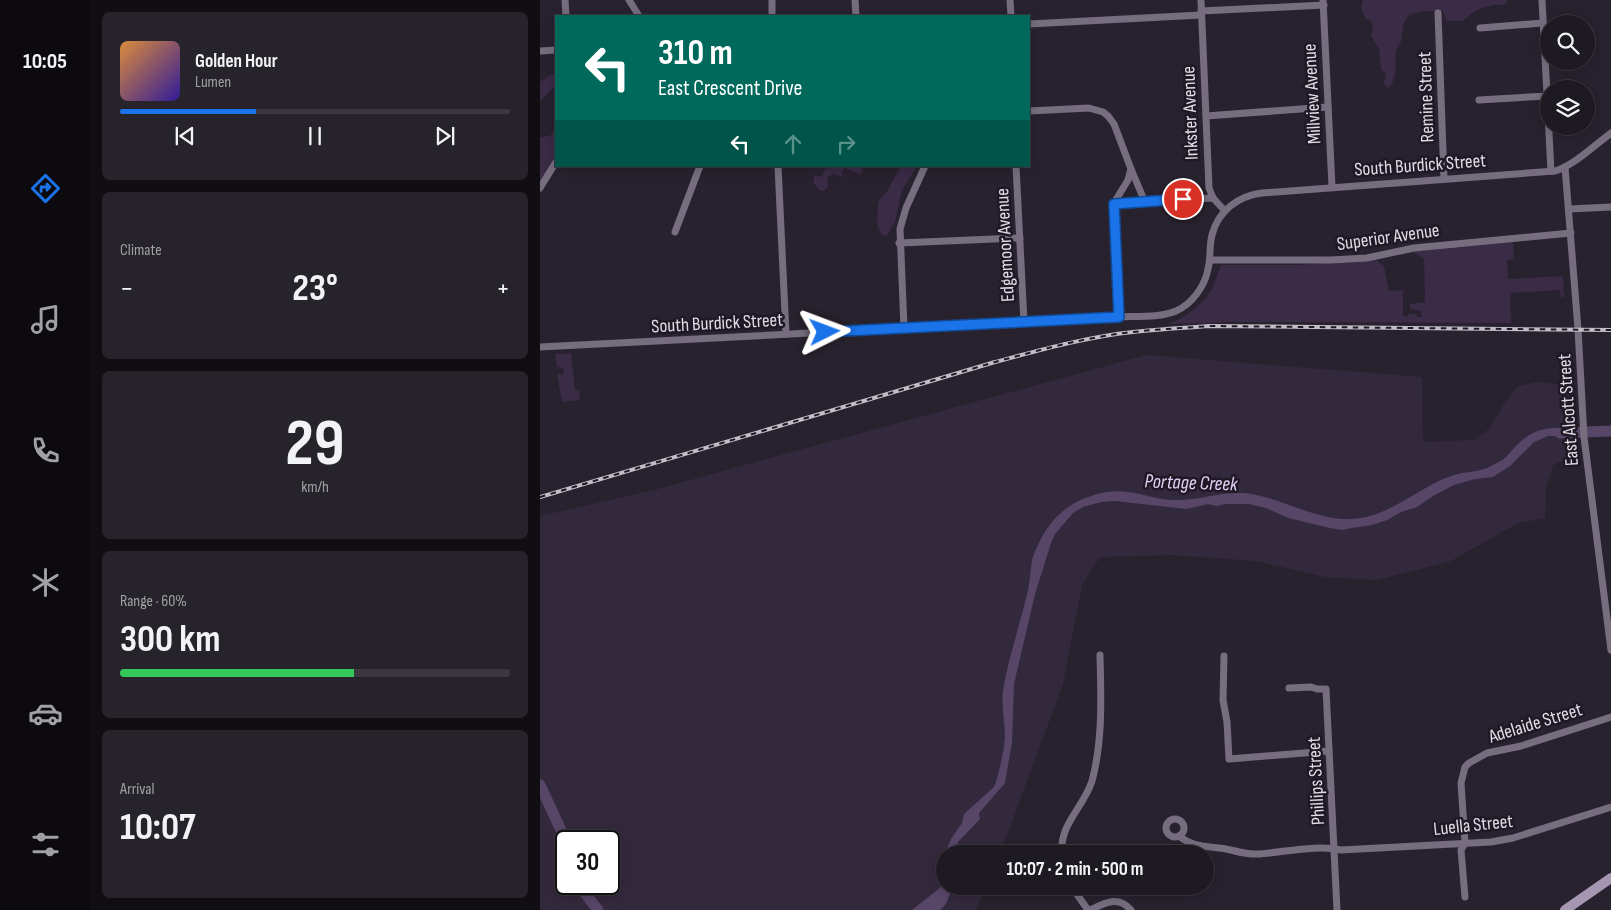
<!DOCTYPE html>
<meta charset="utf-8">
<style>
body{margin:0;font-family:"Sofia Sans Condensed",sans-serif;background:#26232a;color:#f1f3f6;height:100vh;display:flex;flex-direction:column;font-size:19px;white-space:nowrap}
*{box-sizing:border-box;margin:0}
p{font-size:16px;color:#a1a1a5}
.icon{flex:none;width:28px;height:28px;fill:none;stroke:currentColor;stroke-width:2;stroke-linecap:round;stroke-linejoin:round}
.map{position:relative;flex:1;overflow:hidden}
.drawer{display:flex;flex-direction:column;gap:12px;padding:12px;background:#100e13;width:450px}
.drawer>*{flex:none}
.top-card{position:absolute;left:15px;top:15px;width:475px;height:152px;border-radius:0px;box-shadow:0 2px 12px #0003,0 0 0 1px #3c3840;background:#00695c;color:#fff;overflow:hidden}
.controls{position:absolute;left:1000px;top:15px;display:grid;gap:10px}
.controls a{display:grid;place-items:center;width:55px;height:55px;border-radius:50%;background:#1e1a22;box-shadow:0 2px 12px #0003,0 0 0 1px #3c3840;font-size:25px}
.speed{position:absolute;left:15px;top:830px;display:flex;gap:10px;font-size:25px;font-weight:700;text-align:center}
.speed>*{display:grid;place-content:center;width:65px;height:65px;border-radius:50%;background:#1e1a22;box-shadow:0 2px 12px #0003,0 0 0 1px #3c3840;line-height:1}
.speed .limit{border:2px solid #111;border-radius:8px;background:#fff;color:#111}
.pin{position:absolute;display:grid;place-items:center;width:42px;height:42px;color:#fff;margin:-21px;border:2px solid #fff;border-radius:50%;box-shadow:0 1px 5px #0007}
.me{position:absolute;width:55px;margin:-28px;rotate:87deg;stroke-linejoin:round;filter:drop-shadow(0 0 4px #0008)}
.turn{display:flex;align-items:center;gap:18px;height:105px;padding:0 20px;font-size:22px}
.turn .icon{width:65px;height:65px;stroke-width:2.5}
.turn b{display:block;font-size:35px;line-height:42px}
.lanes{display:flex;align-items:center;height:48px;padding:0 20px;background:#0003;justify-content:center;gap:25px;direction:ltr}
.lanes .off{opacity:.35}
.big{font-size:38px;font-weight:700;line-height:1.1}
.drawer .tile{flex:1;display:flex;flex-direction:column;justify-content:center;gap:8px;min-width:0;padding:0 18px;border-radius:8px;background:#26232a}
.drawer .dial{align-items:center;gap:0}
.dial b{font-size:65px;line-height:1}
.song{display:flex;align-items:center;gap:15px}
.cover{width:60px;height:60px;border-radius:8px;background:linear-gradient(135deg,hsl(30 70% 55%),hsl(250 70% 35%))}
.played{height:5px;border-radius:2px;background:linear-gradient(90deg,#1a73e8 35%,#3c3840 35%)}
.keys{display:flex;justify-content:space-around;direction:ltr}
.heat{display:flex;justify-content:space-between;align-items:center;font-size:28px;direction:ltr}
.charge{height:8px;border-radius:4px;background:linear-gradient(90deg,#34c759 60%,#3c3840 0)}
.trip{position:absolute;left:396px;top:845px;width:278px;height:50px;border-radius:25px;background:#1e1a22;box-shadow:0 2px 12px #0003,0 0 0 1px #3c3840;font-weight:700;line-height:50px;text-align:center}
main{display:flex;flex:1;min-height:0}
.tab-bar{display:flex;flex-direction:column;width:90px;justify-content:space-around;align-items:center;background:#0c0a0e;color:#a1a1a5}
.tab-bar .icon{width:35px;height:35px}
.tab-bar .active{color:#1a73e8}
.tab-bar b{font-size:22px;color:#f1f3f6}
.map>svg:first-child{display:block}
.built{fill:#33293c;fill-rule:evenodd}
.green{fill:#3a2b47}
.water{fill:#584669}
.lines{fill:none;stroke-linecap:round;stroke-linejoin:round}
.river{stroke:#584669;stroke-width:11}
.minor{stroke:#766e7f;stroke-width:7}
.secondary{stroke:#a597b2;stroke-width:10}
.rail-casing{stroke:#c2bdc6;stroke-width:4}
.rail{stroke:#1f1825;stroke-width:2;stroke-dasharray:5.5;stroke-linecap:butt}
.route-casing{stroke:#114b97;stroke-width:12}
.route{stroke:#1a73e8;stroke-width:9}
.labels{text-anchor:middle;stroke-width:5;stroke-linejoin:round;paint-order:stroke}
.street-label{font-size:19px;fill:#e0dbe4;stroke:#1f1825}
.water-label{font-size:20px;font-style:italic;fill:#e3d0f6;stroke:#1f1825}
</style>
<main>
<nav class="tab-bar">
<b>10:05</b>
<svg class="icon active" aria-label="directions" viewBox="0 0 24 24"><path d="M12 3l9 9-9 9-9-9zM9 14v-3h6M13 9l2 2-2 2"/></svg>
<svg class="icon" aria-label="music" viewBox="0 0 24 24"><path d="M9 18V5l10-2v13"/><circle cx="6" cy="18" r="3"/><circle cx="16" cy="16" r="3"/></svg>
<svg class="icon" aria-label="phone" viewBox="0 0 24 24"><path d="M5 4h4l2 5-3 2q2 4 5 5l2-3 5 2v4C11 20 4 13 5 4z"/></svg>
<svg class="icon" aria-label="climate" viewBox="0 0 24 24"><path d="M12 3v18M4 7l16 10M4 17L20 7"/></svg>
<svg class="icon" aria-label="car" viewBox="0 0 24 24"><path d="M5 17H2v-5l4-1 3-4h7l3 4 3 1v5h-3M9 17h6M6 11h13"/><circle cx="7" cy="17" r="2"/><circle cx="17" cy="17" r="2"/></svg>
<svg class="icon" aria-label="filters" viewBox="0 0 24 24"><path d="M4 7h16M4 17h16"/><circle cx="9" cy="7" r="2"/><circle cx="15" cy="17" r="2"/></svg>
</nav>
<section class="drawer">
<div class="tile">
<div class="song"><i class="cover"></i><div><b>Golden Hour</b><p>Lumen</p></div></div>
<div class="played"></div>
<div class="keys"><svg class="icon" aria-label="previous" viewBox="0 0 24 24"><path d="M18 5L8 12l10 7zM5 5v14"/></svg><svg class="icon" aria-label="pause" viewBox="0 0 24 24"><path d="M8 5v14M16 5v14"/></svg><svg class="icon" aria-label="next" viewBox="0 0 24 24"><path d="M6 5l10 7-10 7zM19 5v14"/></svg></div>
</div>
<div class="tile"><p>Climate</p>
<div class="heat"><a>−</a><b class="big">23°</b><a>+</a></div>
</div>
<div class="tile dial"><b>29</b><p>km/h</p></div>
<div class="tile"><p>Range · 60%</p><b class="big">300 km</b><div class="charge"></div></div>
<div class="tile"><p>Arrival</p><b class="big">10:07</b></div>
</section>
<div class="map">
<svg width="1071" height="910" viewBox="0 0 1071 910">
<rect width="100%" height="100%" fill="#28222e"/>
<path class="built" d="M606 355 882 377 883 442 934 440 949 429 964 404 978 386 997 382 1033 386 1036 455 1013 465 1006 489 1005 518 978 523 911 561 837 580 785 577 716 561 632 555 560 557 542 585 523 684 460 854H405V886H446L436 910H0V516L114 490ZM26 841H69V884H26Z"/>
<g class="green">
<path d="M823 0H968L964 5H953L937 10 922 21H906L903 11C894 11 880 10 872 14 861 19 864 32 861 41 860 44 858 46 857 48 853 61 860 78 848 88L844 84 846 73 841 70 839 49 831 36 833 28 831 21 826 19 821 9Z"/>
<path d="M12 74 16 75V85L0 101V82Z"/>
<path d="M16 128V157L0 184V137L10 136Z"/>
<path d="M291 166H321L323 172 320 174 305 168 301 172 303 177 294 174 287 177 288 187 284 191 279 190 273 182 275 175 282 177 285 169 291 168Z"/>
<path d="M361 166H377L362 190 355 222 347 236 342 235 337 225 338 202 348 190Z"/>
<path d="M973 240 974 259 967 260 968 279 1023 276 1024 297H1021L1020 290 970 293 971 323 698 322 629 324C644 317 661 307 670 292 675 284 677 274 681 265H758L834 259 844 266 849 291 863 290V316L864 315 866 317 870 314H876L877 317H882L881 311 870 309V304L885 302 884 259 873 252V249Z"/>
<path d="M31 353 35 390H39L40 400 22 402 17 374H24L23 368 17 367 15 354Z"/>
</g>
<g class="water">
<path d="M1034 428V436H1008L994 442 970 466 953 477 935 479 914 485 893 496 877 507 861 512 847 520 832 525 812 528 802 530 790 528 748 518 726 508 709 504H685L677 506 668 504 646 509 575 501 561 502 543 507 533 513 515 534 511 543 495 594 474 684 472 742 465 783 439 813 440 819 418 842 416 854H405V858V853L411 839 422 823 424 814 454 787 456 782C460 768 464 751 465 737 465 721 461 706 463 691 468 659 479 628 486 598 490 585 490 573 492 560 493 555 496 550 498 545 512 514 534 498 567 492 589 488 611 499 633 500 657 501 679 492 703 493 741 496 774 521 812 519 850 517 877 488 911 476 923 471 939 473 951 466 957 463 964 460 968 455 978 443 989 432 1005 429 1014 427 1024 429 1034 428Z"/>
<path d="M405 884V886H413L406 904 400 910H372Z"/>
</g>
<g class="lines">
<g class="river">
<path d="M1020 433 1071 431"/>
<path d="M0 785 20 828 26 848"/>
<path d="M38 884 58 910"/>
</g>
<g class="minor">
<path d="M25 0 26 16"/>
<path d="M89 0 99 16"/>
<path d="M232 0V16"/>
<path d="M315 0 316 16"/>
<path d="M470 0 471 16"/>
<path d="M661 0 669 188 673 198 685 211"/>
<path d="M783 0 792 187"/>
<path d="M1002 0 1011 171"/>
<path d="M661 11 784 5"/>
<path d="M898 13 904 179"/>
<path d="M489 24 661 15"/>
<path d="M940 28 1003 23"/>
<path d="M0 51 16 50"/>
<path d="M939 100 1007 96"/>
<path d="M489 111 549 108 563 112 568 116 574 124 591 169 588 180 574 203"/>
<path d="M666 116 788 107"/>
<path d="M238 166 246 334"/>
<path d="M476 166 484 322"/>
<path d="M1025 167 1038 329 1044 437 1071 650"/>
<path d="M591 169 605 202"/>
<path d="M0 188 16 162"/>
<path d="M574 203 579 317"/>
<path d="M574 203 673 198"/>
<path d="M1029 209 1071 207"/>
<path d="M135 232 160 166"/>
<path d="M359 243 480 238"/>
<path d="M670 260H791L827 258 874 248 1031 233"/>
<path d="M364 328 360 229 366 208 385 166"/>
<path d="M0 347 579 317C597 316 619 318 636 311 652 304 665 286 668 269 671 258 669 246 672 235 678 211 698 196 722 193L1015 171C1033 166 1056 144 1071 133"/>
<path d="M684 656 683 700 687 722 689 759 789 751"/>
<path d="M749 688 771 687 777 689H786L797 910"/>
<circle cx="635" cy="828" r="9"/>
<path d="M639 836C651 846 664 846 679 848 692 849 704 855 717 854 741 853 777 844 801 850L951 842 973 838 1071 807"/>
<path d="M522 854C519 824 544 807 552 781 563 740 561 696 560 655"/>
<path d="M531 886 548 910"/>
<path d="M925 897 921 850 925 843 921 783 925 767 929 763 947 753 981 746 1071 717"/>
<path d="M550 910C565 903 578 895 591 910"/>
</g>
<path class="secondary" d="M1025 910 1071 878"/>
<defs>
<path id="rail" d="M0 497 455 362C500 350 546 337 593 332 619 329 644 328 670 326L1071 330"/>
</defs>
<use href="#rail" class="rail-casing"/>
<use href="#rail" class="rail"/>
</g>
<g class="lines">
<defs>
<path id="route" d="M285 332 579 317 574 204 643 199"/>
</defs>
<use href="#route" class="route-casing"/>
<use href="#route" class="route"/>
</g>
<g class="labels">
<g class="street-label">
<text transform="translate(771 94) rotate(-93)" y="7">Millview Avenue</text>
<text transform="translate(885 97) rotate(-92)" y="7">Remine Street</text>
<text transform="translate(649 113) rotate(-92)" y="7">Inkster Avenue</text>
<text transform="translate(880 164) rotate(-4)" y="7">South Burdick Street</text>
<text transform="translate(848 236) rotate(-8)" y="7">Superior Avenue</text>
<text transform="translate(464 245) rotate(-93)" y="7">Edgemoor Avenue</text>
<text transform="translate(177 322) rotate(-3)" y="7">South Burdick Street</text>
<text transform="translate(1027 410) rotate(-94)" y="7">East Alcott Street</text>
<text transform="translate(995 722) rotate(-17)" y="7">Adelaide Street</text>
<text transform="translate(775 781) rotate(-93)" y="7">Phillips Street</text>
<text transform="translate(933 824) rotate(-6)" y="7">Luella Street</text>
</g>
<g class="water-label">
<text transform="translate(651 482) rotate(2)" y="7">Portage Creek</text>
</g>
</g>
</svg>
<div class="controls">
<a><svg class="icon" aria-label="search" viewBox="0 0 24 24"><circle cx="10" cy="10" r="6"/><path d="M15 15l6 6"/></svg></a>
<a><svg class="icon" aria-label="layers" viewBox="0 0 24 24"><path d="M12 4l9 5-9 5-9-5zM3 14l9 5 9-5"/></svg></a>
</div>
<div class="speed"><div class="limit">30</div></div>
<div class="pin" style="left:643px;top:199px;background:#d93025"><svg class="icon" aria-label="arrive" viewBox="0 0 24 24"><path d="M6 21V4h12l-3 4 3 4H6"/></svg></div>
<svg class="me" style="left:285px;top:332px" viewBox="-20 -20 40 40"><path d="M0-17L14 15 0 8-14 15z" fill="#1a73e8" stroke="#fff" stroke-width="4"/></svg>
<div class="trip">10:07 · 2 min · 500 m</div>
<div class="top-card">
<div class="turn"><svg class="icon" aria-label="left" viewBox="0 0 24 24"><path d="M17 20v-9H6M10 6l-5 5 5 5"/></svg><div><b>310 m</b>East Crescent Drive</div></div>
<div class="lanes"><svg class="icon" aria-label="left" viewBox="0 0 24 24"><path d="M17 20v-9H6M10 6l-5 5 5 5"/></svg><svg class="icon off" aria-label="ahead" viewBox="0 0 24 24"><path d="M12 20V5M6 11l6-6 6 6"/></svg><svg class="icon off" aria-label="right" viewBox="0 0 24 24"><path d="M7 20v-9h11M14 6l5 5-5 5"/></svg></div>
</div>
</div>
</main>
